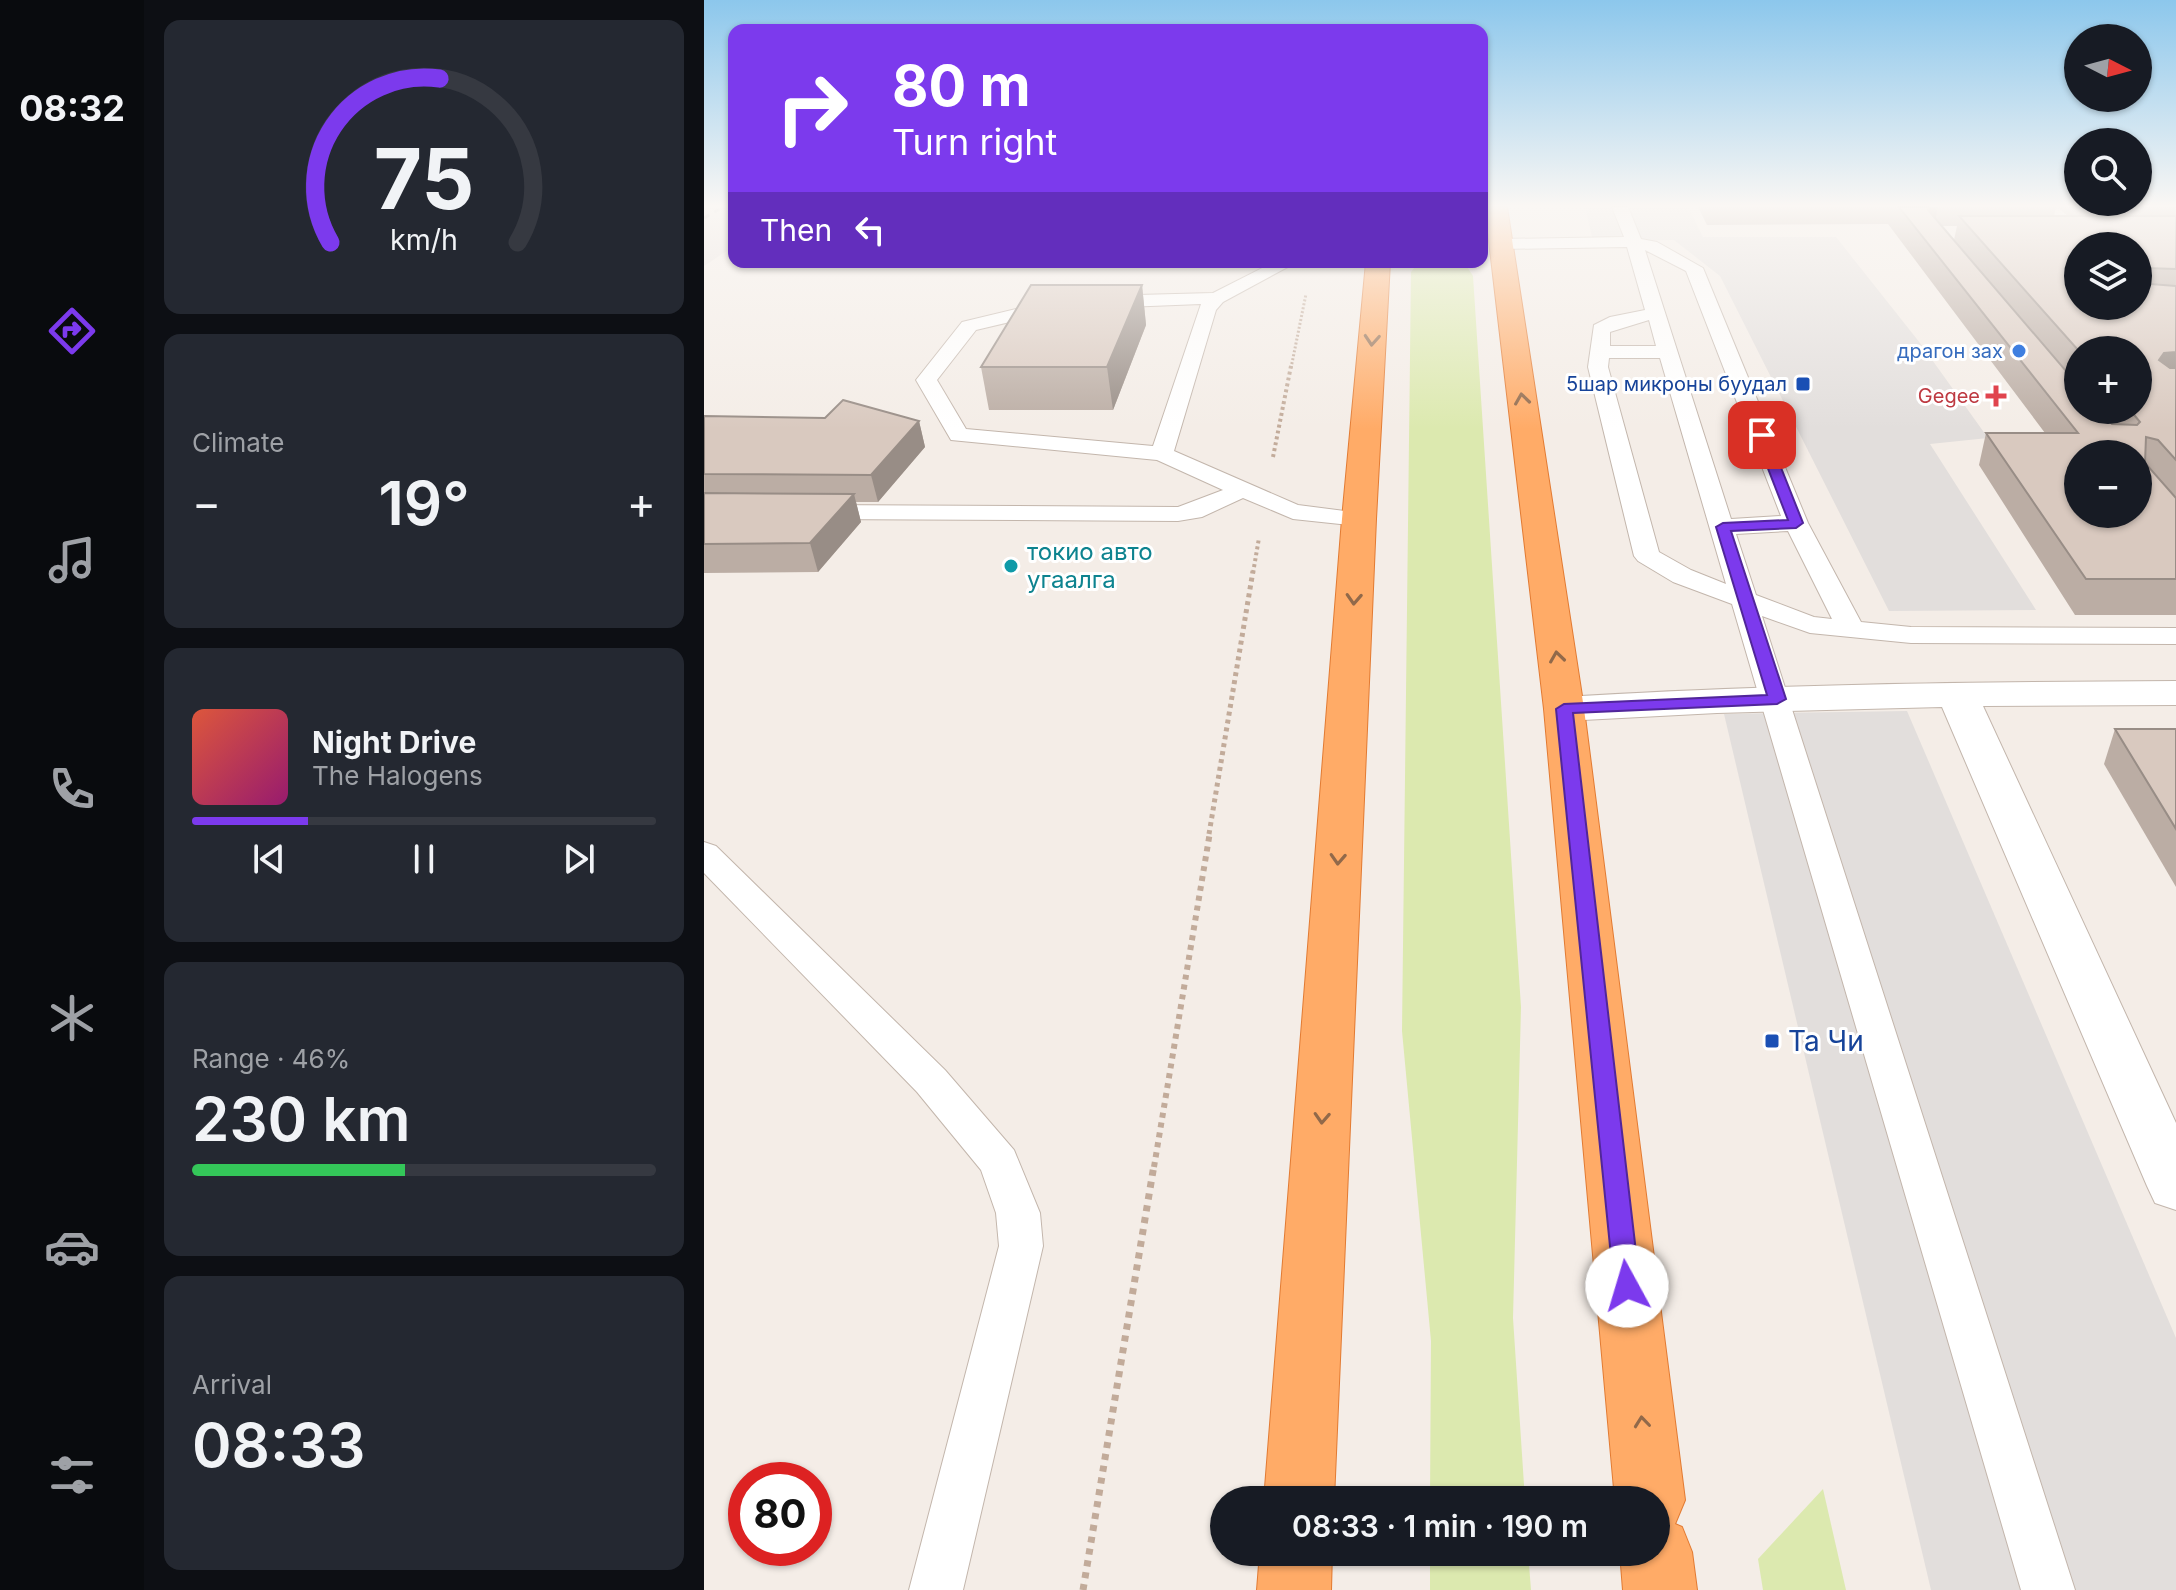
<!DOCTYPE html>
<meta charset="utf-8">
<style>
body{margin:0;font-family:Inter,sans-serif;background:#242831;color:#f1f3f6;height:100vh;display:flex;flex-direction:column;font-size:30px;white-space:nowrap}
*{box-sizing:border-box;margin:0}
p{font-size:26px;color:#9ea1a6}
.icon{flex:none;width:44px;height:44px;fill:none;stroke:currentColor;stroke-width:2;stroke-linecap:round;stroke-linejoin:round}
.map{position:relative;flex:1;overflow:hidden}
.panel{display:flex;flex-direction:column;gap:20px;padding:20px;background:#0d0f14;width:560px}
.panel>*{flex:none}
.hud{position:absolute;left:24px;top:24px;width:760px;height:244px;border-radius:16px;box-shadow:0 2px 6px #0004;background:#7c3aed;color:#fff;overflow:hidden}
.needle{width:52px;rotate:96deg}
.tools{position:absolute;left:1360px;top:24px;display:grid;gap:16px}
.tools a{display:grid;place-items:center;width:88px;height:88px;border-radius:50%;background:#171b24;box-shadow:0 2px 6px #0004;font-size:40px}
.speed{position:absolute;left:24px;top:1462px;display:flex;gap:16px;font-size:40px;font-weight:700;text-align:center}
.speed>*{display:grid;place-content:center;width:104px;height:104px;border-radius:50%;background:#171b24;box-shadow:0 2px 6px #0004;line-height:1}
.speed .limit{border:12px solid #d22;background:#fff;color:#111}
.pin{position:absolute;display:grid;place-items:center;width:68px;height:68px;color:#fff;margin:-34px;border-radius:16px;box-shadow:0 4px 12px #0006}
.me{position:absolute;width:88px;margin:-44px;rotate:354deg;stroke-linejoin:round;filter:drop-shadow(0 0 6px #0008)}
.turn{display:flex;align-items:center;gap:28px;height:168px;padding:0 32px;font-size:36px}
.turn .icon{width:104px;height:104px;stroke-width:2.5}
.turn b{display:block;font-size:56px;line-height:68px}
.then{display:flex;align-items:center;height:76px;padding:0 32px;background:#0003;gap:16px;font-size:30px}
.big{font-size:60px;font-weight:600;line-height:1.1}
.panel .tile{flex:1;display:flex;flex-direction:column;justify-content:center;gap:12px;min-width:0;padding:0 28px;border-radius:16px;background:#242831}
.panel .dial{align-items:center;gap:0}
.dial svg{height:208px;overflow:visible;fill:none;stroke:#363941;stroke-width:7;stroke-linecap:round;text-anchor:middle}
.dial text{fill:#f1f3f6;stroke:none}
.song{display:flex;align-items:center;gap:24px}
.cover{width:96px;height:96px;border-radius:12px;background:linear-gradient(135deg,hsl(10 70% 55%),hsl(320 70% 35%))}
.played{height:8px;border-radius:4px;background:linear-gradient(90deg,#7c3aed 25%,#363941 25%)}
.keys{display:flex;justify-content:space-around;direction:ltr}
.heat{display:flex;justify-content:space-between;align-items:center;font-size:44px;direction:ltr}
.charge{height:12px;border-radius:6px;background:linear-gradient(90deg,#34c759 46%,#363941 0)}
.trip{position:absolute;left:506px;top:1486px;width:460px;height:80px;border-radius:40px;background:#171b24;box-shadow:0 2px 6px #0004;font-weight:600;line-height:80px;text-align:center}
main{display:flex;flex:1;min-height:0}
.tab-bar{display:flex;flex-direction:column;width:144px;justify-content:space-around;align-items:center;background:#090b0e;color:#9ea1a6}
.tab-bar .icon{width:56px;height:56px}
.tab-bar .active{color:#7c3aed}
.tab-bar b{font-size:36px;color:#f1f3f6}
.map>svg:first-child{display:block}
.industrial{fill:#e6dfdc}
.green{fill:#dce9af}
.parking{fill:#e2dedc}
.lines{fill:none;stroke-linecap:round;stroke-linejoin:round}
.lane-casing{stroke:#c3b6ac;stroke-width:2}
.street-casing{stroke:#c3b6ac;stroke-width:2}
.highway-casing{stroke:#e27b33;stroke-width:2}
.path-far4{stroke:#c2ab9a;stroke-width:3;stroke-dasharray:2 2;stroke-linecap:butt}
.path-far3{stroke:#c2ab9a;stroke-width:4;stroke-dasharray:3 3;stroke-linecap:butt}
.path-far2{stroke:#c2ab9a;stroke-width:5;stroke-dasharray:4 4;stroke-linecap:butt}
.path-far1{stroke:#c2ab9a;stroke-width:6;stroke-dasharray:5 5;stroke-linecap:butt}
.path{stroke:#c2ab9a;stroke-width:7;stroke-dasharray:6 6;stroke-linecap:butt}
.lane{fill:#fff;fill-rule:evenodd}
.street{fill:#fff;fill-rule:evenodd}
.highway{fill:#ffab67;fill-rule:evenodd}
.rail{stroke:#979797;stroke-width:3;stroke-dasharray:6 6;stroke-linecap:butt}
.wall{fill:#bbada4;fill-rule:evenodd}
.shaded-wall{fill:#988d86}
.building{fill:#d9c9bf;stroke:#988d86;stroke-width:2;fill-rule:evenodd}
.oneway{stroke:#91694a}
.route{fill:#7c3aed;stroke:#51269a;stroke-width:2}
.shop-dot{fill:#3f7fe0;stroke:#fff;stroke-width:3}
.transit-dot{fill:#1a4fb4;stroke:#fff;stroke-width:3}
.health-dot{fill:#e0444e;stroke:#fff;stroke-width:3}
.culture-dot{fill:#0f9aa8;stroke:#fff;stroke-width:3}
.labels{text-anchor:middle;stroke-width:6;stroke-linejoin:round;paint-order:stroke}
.far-shop-label{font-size:20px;fill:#366cbe;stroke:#fff;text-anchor:end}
.far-transit-label{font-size:20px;fill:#164399;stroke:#fff;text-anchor:end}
.far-health-label{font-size:20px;fill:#be3a42;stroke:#fff;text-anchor:end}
.culture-label{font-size:24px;fill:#0d838f;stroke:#fff;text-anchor:start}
.near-transit-label{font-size:28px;fill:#164399;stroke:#fff;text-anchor:start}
</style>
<main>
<nav class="tab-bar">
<b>08:32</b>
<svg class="icon active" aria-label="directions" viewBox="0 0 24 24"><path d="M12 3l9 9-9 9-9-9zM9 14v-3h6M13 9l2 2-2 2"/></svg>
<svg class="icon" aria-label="music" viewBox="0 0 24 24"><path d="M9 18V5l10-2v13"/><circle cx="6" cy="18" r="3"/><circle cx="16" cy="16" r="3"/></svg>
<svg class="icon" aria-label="phone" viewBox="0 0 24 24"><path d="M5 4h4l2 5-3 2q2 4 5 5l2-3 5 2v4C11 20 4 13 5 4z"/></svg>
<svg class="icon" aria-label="climate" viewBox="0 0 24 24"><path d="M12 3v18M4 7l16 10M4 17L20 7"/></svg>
<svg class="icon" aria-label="car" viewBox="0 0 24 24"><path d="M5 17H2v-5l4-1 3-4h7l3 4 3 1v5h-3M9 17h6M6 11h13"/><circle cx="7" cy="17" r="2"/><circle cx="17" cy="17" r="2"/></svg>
<svg class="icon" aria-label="filters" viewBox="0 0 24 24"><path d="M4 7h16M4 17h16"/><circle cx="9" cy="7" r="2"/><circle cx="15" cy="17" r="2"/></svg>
</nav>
<section class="panel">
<div class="tile dial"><svg viewBox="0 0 100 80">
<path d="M14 69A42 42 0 1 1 86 69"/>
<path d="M14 69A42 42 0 0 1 56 6" stroke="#7c3aed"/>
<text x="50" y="56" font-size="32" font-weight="700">75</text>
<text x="50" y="72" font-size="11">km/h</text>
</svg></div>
<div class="tile"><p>Climate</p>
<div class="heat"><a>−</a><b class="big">19°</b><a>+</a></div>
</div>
<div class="tile">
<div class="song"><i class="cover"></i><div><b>Night Drive</b><p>The Halogens</p></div></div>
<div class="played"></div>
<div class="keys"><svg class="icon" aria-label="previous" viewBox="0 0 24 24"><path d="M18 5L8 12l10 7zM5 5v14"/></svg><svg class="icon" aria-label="pause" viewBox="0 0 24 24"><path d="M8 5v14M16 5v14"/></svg><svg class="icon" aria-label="next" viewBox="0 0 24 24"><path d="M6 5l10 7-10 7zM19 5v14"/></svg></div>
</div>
<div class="tile"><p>Range · 46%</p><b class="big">230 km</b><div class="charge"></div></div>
<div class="tile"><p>Arrival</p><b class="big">08:33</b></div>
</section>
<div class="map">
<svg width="1472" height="1590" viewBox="0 0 1472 1590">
<rect width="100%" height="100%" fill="#f4ede7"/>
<path class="industrial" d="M0 207H30V246L0 266Z"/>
<g class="green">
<path d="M715 262H760L769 276 817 1007 809 1318 821 1500H726L727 1341 698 1031 707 272Z"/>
<path d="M1119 1489 1142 1590H1059L1054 1559Z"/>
<path d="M726 1552H824L827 1590H726Z"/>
</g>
<g class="parking">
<path d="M881 207H984L999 237H1132L1216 343 1284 438 1226 444 1332 610 1185 611 1016 276 970 240 889 241Z"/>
<path d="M1203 711 1472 1338V1590H1227L1020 714Z"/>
</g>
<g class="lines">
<defs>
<g id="lane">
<path d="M908 207H924L937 239 953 242 999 268 1104 523 1157 622 1207 627 1472 628V644L1207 643 1106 633 1058 616 1371 1590H1317L1028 604 969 582 934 561 930 556 884 367 890 325 906 317 941 310 923 247 797 249 789 244 797 239 920 237ZM941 250 982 271 1077 516 1027 519ZM945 320 952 346H906V332ZM905 358H956L1022 584 987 570 955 552 904 367ZM1084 531 1128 619 1110 617 1052 595 1032 534Z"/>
<path d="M570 262H593L519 302 512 310 470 451 594 505 664 514 667 519 664 524 655 526 589 519 539 498 498 517 474 521 110 519 101 517 98 512 101 507 110 505 474 507 519 490 453 460 247 440 212 380 258 322 350 300 357 302 359 306 357 310 272 330 233 380 262 429 449 446 497 304 396 308 387 302 396 296 509 293Z"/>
<path d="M0 842 12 846 241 1070 310 1150 336 1213 339 1246 259 1590H205L295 1246 292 1213 277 1170 213 1092 0 873Z"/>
</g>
<path id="street" d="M1472 681V705L1279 706 1472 1123V1210L1451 1203 1443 1186 1238 707 1013 713 860 721 846 718 840 709 846 700 860 697C1064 684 1268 682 1472 681Z"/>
<g id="highway">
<path d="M781 207H803L880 709 981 1500 971 1524 978 1527 988 1552 993 1590H919L916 1552H952V1500H911L840 709Z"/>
<path d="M662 262H686L672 519 630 1500H560L638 519Z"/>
<path d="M556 1552H628L627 1590H553Z"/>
</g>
</defs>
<use href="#lane" class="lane-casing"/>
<use href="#street" class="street-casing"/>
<use href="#highway" class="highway-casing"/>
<path class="path-far4" d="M587 368 602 294"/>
<g class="path-far3">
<path d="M569 457 587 366"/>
<path d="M549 573 555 538"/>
</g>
<path class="path-far2" d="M505 834 549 571"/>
<path class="path-far1" d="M450 1167 506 832"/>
<path class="path" d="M379 1590 450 1165"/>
<use href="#lane" class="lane"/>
<use href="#street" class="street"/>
<use href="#highway" class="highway"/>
<path class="rail" d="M0 218 19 207"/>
</g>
<g class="wall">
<path d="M994 207H1352L1350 216H1364L1353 207H1472V615H1371L1275 465 1282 433H1341L1184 224 1003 225ZM1238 226H1253L1250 240ZM1374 350 1434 410H1374Z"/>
<path d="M438 285 442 325 409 410H285L277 367Z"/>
<path d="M0 416 215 421 221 447 174 502H152L157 522 114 572 0 573Z"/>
<path d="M1411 729H1472V887L1400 764Z"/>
</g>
<g class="shaded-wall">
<path d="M1225 207H1234L1230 226 1220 231Z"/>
<path d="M1442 268 1434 296V276Z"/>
<path d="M438 285 442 325 409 410 403 367Z"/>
<path d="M1472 352V381L1455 360 1460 353Z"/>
<path d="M215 421 221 447 174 502 167 475Z"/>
<path d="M150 494 157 522 114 572 106 543Z"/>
</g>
<g class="building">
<path d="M1195 207H1225L1224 210 1374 385V410H1396L1408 424 1433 425 1436 422 1426 410H1434V350H1374L1255 216H1472V269L1442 268 1439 275 1434 276V246H1374V306H1434V283L1472 286V352L1460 353 1455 360 1466 368H1472V460L1454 440 1442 437 1441 463 1472 498V579H1382L1282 433H1374ZM1374 454H1434V514H1374Z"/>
<path d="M327 285H438L403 367H277Z"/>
<path d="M139 400 215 421 167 475 0 474V416L121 418Z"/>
<path d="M0 493 150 494 106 543 0 544Z"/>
<path d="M1411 729H1472V829Z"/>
</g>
<defs><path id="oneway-chevron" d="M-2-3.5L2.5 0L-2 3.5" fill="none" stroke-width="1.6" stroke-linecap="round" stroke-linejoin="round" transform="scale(2)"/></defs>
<g class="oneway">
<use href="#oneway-chevron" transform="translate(668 340) rotate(94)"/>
<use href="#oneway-chevron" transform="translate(818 399) rotate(-98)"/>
<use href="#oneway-chevron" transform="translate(650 599) rotate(93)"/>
<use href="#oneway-chevron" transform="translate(853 657) rotate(-98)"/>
<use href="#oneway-chevron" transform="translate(634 859) rotate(93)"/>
<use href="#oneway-chevron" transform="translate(618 1118) rotate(93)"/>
<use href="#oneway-chevron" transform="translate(938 1422) rotate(-96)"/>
</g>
<linearGradient id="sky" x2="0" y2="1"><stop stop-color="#8cc7ec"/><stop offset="0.48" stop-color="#faf7f4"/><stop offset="1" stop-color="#faf7f4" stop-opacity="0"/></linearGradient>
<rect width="1472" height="429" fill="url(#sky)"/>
<path class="route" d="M1058 432 1064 435 1099 523 1092 528 1027 531 1082 699 1073 704 869 713 936 1286 932 1293 923 1297 913 1293 910 1286 852 709 860 704 1063 695 1012 527 1019 523 1084 520 1051 435Z"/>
<circle class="shop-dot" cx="1315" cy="351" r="8"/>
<g class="transit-dot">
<rect x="1091" y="376" width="16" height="16" rx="4"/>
<rect x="1060" y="1033" width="16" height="16" rx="4"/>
</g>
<path class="health-dot" d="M1288 384h8v8h8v8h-8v8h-8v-8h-8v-8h8z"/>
<circle class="culture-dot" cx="307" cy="566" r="8"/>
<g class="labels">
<g class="far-shop-label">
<text x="1299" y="358">драгон зах</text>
</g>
<g class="far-transit-label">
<text x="1083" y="391">5шар микроны буудал</text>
</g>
<g class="far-health-label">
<text x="1276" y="403">Gegee</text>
</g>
<g class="culture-label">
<text x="323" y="560">токио авто<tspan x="323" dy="28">угаалга</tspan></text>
</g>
<g class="near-transit-label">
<text x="1084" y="1051">Та Чи</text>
</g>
</g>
</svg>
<div class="tools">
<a><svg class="needle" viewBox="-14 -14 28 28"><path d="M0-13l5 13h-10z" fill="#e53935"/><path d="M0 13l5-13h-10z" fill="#9ea1a6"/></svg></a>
<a><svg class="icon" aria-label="search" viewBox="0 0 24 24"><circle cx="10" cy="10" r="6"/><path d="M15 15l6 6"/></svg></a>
<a><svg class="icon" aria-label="layers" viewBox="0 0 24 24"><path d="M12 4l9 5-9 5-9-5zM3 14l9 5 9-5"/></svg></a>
<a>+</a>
<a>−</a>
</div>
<div class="speed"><div class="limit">80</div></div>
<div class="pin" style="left:1058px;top:435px;background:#d93025"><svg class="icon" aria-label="arrive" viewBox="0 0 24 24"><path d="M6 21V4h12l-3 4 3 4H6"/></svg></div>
<svg class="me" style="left:923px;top:1286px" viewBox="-20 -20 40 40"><circle r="19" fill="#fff"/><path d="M0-13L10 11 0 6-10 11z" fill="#7c3aed"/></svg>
<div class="trip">08:33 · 1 min · 190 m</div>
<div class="hud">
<div class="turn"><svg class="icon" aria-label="right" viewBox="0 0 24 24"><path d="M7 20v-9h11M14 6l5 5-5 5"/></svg><div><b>80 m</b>Turn right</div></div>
<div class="then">Then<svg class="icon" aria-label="left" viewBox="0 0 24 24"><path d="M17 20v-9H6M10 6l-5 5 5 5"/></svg></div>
</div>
</div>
</main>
